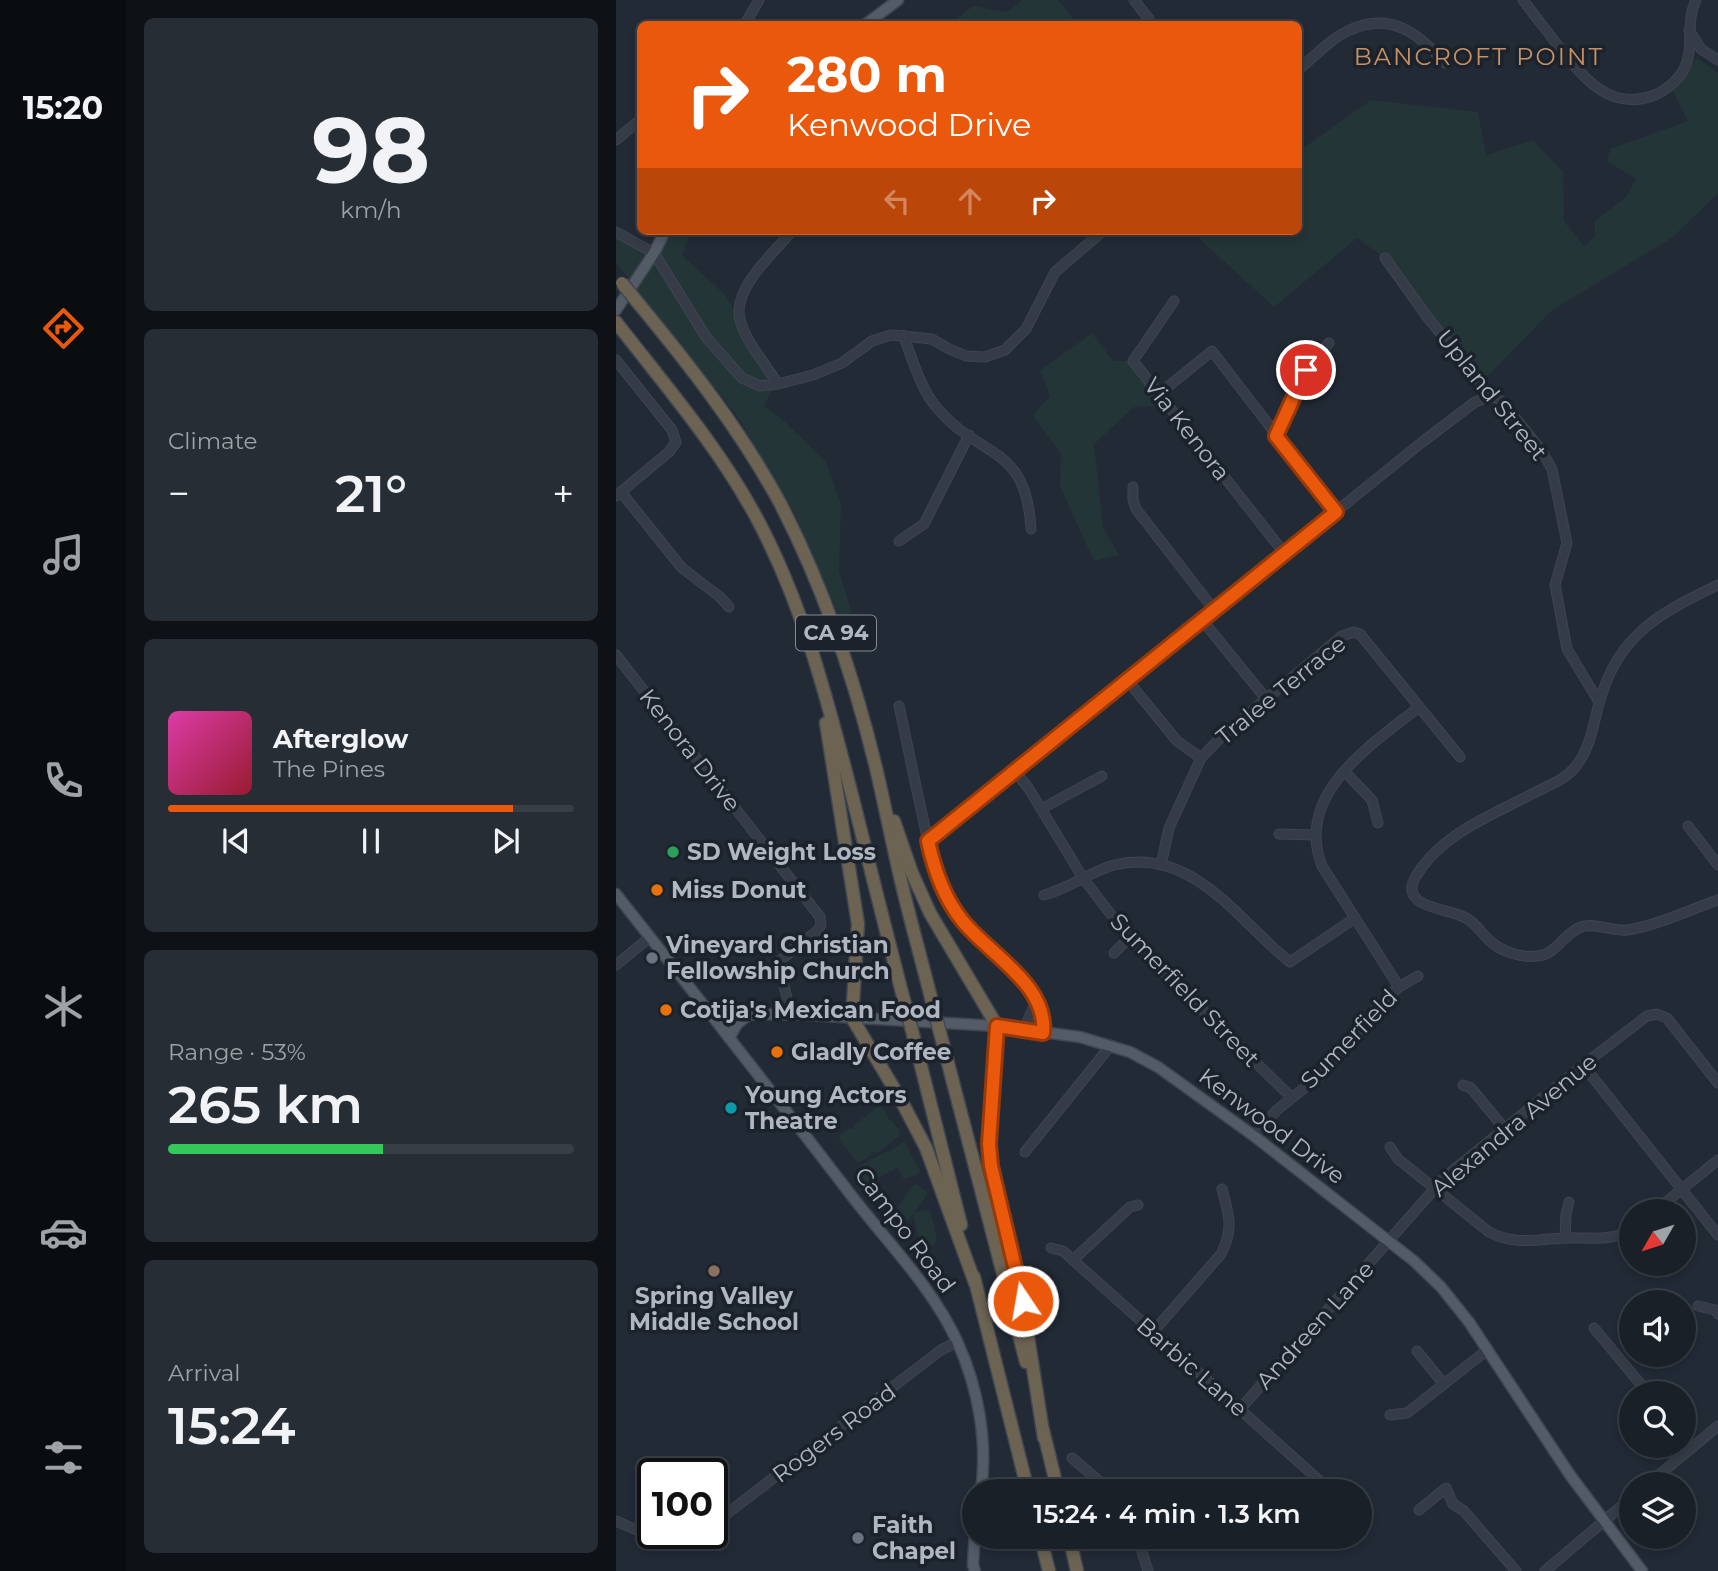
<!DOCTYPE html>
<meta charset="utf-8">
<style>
body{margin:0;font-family:Montserrat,sans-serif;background:#272d34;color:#f1f3f6;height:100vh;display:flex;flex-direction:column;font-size:26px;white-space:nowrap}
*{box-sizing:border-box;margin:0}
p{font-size:23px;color:#9fa3a8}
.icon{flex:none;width:38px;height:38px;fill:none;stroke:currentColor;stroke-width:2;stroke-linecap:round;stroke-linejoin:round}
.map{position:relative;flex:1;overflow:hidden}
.details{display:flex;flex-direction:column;gap:18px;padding:18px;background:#0e1216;width:490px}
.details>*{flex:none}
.guide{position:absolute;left:21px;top:21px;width:665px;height:214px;border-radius:10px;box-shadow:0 4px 10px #0003,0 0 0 2px #383e45;background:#ea580c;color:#fff;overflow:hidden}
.needle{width:46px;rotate:231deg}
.controls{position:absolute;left:1003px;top:1199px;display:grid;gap:14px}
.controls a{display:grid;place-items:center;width:77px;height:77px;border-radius:50%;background:#1a2028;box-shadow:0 4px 10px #0003,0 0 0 2px #383e45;font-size:35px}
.speed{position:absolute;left:21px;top:1458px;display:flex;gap:14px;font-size:35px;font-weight:700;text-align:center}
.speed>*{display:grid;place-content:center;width:91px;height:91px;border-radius:50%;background:#1a2028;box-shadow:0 4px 10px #0003,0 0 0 2px #383e45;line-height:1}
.speed .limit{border:4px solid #111;border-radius:10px;background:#fff;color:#111}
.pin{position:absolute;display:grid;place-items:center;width:60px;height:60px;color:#fff;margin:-30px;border:4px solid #fff;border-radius:50%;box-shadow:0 2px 7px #0007}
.me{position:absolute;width:77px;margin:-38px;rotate:348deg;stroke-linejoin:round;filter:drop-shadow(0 0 5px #0008)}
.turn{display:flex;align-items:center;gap:24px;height:147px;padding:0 35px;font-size:32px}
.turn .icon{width:91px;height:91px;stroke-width:2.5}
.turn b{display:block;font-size:49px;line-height:60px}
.lanes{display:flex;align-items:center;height:66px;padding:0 35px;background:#0003;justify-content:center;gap:35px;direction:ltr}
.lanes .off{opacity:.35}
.big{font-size:52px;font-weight:600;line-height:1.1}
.details .tile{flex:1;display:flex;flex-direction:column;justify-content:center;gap:10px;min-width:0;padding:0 24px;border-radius:10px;background:#272d34}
.details .dial{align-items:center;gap:0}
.dial b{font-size:91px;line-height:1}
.song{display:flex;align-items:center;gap:21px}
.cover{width:84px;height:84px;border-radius:10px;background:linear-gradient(135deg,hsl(320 70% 55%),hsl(350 70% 35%))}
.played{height:7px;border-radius:4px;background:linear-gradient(90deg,#ea580c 85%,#383e45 85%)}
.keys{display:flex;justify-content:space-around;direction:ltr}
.heat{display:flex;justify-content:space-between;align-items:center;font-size:38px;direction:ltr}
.charge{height:10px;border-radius:5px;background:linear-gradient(90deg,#34c759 53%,#383e45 0)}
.trip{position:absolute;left:346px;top:1479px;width:410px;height:70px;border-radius:35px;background:#1a2028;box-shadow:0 4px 10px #0003,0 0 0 2px #383e45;font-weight:600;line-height:70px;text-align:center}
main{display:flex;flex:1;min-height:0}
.tab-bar{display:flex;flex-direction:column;width:126px;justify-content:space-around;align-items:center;background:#0a0d10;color:#9fa3a8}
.tab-bar .icon{width:49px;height:49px}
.tab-bar .on{color:#ea580c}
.tab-bar b{font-size:32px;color:#f1f3f6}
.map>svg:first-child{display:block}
.grass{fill:#243537}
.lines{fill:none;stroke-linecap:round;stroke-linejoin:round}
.minor-casing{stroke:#3f4550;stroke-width:11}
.major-casing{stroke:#3f4550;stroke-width:13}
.highway-casing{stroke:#404751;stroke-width:15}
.minor{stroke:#353c47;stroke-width:9}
.major{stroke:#535b67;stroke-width:10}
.highway{stroke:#6c6353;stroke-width:12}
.highway-bridge-casing{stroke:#404751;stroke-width:15;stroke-linecap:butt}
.highway-bridge{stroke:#6c6353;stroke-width:12}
.route-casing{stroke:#983908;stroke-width:18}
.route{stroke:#ea580c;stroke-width:12}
.leisure-dot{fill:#2e9e5b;stroke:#1b222b;stroke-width:2.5}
.food-dot{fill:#e8710a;stroke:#1b222b;stroke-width:2.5}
.worship-dot{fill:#6b7280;stroke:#1b222b;stroke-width:2.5}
.culture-dot{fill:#0f9aa8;stroke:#1b222b;stroke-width:2.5}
.education-dot{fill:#8d6e63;stroke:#1b222b;stroke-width:2.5}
.labels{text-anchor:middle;stroke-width:7;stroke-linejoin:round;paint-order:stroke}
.shield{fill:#1b222b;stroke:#838a95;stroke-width:2}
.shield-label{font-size:21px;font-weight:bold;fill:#b0b7c3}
.street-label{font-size:23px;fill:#b0b7c3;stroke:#1b222b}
.poi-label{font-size:23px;font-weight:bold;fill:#b0b7c3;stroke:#1b222b;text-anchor:start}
.neighbourhood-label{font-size:24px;letter-spacing:2px;fill:#ca9264;stroke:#1b222b}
</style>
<main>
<nav class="tab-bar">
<b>15:20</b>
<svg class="icon on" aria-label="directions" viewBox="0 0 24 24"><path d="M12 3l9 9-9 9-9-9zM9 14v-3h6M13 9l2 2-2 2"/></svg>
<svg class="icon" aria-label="music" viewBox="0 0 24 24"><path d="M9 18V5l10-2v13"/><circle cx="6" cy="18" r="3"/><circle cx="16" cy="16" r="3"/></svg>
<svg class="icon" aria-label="phone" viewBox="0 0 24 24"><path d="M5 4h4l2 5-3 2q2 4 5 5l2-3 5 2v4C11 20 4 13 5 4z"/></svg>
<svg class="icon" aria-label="climate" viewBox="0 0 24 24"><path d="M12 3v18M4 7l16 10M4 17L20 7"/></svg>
<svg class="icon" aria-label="car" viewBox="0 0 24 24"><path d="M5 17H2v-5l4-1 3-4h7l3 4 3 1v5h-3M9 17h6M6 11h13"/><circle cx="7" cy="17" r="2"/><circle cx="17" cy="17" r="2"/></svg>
<svg class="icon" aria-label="filters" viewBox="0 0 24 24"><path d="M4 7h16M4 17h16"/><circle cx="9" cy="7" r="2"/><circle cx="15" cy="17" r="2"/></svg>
</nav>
<section class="details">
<div class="tile dial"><b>98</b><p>km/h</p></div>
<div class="tile"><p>Climate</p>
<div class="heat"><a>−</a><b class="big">21°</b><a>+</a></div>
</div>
<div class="tile">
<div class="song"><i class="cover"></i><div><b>Afterglow</b><p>The Pines</p></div></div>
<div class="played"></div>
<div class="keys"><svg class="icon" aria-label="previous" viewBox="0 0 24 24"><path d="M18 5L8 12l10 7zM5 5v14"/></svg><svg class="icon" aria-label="pause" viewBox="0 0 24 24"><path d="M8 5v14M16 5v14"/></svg><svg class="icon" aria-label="next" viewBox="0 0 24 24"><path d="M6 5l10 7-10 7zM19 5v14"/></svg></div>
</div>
<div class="tile"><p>Range · 53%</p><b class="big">265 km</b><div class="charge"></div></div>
<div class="tile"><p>Arrival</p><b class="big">15:24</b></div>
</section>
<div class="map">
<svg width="1102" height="1571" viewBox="0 0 1102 1571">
<rect width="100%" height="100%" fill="#222a36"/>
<g class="grass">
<path d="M407 0H442L462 24H334L357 6 391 12Z"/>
<path d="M1081 58 1102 73V193L1057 237 936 310 864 384 769 258 741 238 658 307 575 231H682L683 151 755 100 862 112 870 155 917 140 947 172 948 221 968 247 979 236V221L1010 197 1020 179 991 161 994 149 1072 121 1056 89Z"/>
<path d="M49 231H76L66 255 109 295 162 377 148 406 169 422 210 462 225 505 223 571 236 613 224 618 180 517 120 414 0 263V232L38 253Z"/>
<path d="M476 333 497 361H517L552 406 518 407 478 444 487 528 503 555 478 561 444 486 445 454 417 415 434 396 424 371Z"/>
<path d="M261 1107H266L272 1116V1120H275L284 1131 283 1136 261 1153 255 1151V1155L244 1162 240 1161 223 1140 224 1135 234 1128 238 1129 239 1125Z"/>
<path d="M286 1142 289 1143 304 1171 302 1174 291 1179 287 1178 280 1166 278 1170 252 1183 248 1181 242 1171 243 1166 269 1152H274Z"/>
<path d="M300 1184 310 1191 311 1195 293 1220H289L280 1214V1210L297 1185Z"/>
<path d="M311 1210 315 1213 321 1241 317 1245 304 1246 297 1216 300 1212Z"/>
</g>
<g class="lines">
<defs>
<g id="minor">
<path d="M518 0 533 19"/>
<path d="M907 0C919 16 931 31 943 47 967 77 993 111 1036 96 1048 92 1062 81 1068 69 1079 48 1069 22 1080 0"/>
<path d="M129 24 143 0"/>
<path d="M1073 30 1085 49 1102 60"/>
<path d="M682 70C698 57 715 38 734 30 775 11 803 34 829 63"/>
<path d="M0 140 24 120"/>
<path d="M0 232 38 253 90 337 126 378 144 386 162 384 197 375 226 363 256 341 275 335 316 339 333 349 350 356 369 357 389 350 410 329 439 272 487 231"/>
<path d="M769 258 812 318 876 396 885 401 909 430 925 450 936 469 951 543 939 585 951 649 983 702"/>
<path d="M558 301 517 361 669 554"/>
<path d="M287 335C297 360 304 388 321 408 365 460 410 443 415 529"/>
<path d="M0 360 56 430 60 442 53 452 0 496"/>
<path d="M162 384C151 366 131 343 125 323 113 291 157 254 176 231"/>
<path d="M543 394 596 351 720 512"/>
<path d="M660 436 689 370 713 343"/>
<path d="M517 487V500L520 509 599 611"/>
<path d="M5 492 66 568 104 597 113 607"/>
<path d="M283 541 308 524 353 435"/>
<path d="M1102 585C1046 612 1004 633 985 697 977 722 976 746 960 766 950 779 934 785 920 792 877 815 827 832 800 876 781 909 834 908 850 918 860 923 865 933 873 940 885 952 906 958 922 956 941 954 948 933 965 927 979 922 997 932 1012 930 1042 925 1073 910 1102 900"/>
<path d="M587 621 651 700"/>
<path d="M0 655 204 917 205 925 202 930 162 962 175 1014"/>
<path d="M512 681 561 741 585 758"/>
<path d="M283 706C290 737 296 769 303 800 312 841 318 881 342 916 369 953 432 981 427 1033"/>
<path d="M399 771 413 789 467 878 513 938 675 1097"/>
<path d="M729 772 756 800 762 823"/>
<path d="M425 809 486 776"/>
<path d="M1072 826 1102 865"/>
<path d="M663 834 699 835"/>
<path d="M312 841 805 443 859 402 876 396"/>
<path d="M545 865 553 828 585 758 608 734 726 636 738 632 744 634 844 757"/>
<path d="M428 895C453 889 473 872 498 865 577 846 621 920 674 962L739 918"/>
<path d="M498 953 513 938"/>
<path d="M0 965 34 937"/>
<path d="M783 987 706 866C678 794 754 746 803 707"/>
<path d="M408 1030 421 998"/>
<path d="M967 1065 1102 1235"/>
<path d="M847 1085 855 1088 888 1128"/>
<path d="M638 1136 661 1110 708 1072 762 1006 783 987 802 976"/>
<path d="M774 1147 782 1159 873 1232C899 1246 922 1239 950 1238 973 1237 994 1242 1015 1230"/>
<path d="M409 1152 495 1045"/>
<path d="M1039 1211 1102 1160"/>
<path d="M949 1238 950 1214 953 1202"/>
<path d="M435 1248 447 1251 457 1260 715 1491"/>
<path d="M457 1260 514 1207 522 1205"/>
<path d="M1082 1306 1099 1310 1102 1314"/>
<path d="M978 1328 1032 1393"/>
<path d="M536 1333 605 1254C618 1229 613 1215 606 1189"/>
<path d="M801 1351 827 1383"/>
<path d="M625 1408 829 1177 967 1065 1031 1016 1041 1014 1051 1018 1102 1083"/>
<path d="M774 1415 791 1413 870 1351"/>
<path d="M1068 1436 1077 1447"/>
<path d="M456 1458 495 1491"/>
<path d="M1032 1484 1102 1426"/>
<path d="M803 1510 830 1488 837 1504 848 1511 900 1571"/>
<path d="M0 1521C26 1532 55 1548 83 1533"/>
<path d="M96 1525 325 1350 341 1342"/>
<path d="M521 1536 532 1571"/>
<path d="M929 1571 1015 1498"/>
</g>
<g id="major">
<path d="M250 24 282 0"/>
<path d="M0 310 38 253 49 231"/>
<path d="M0 894C79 994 158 1094 235 1195 271 1242 316 1287 341 1341 362 1387 372 1441 365 1491"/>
<path d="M95 1015 175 1014 381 1026 464 1037 514 1052 542 1067 638 1136 798 1261 825 1287 853 1322 954 1475 1026 1571"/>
<path d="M113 1038 121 1024 135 1013"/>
<path d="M359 1530 357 1565 359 1571"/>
</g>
<g id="highway">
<path d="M23 304C75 367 125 431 164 503 207 586 238 677 260 768 268 802 275 837 283 872 293 917 306 961 317 1006"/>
<path d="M0 322C48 384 101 445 139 515 187 603 212 702 237 799 254 867 271 936 289 1004"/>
<path d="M210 723 242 924 236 1018 285 1100 310 1148 359 1283"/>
<path d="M278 821 296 873 314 913 381 1026 373 1144 375 1166 404 1286 428 1438"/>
<path d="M299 1042 345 1225"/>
<path d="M327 1044 410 1362"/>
<path d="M358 1277 412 1491"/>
<path d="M427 1430 442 1491"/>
<path d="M424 1536 433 1571"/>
<path d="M453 1536 461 1571"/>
</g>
</defs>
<use href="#minor" class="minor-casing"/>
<use href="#major" class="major-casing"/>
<use href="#highway" class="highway-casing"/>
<use href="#minor" class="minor"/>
<use href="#major" class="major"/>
<use href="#highway" class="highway"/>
<defs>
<g id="highway-bridge">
<path d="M6 283 23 304"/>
<path d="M289 1004 299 1042"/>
<path d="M317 1006 327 1044"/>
</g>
</defs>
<use href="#highway-bridge" class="highway-bridge-casing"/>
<use href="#highway-bridge" class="highway-bridge"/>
</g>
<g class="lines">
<defs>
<path id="route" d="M407 1301 375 1166 373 1144 381 1026 427 1033C432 984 372 954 345 919 327 896 318 869 312 841L720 512 660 436 690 370"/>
</defs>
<use href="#route" class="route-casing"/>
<use href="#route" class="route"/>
</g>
<circle class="leisure-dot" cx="57" cy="852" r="7"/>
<g class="food-dot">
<circle cx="41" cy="890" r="7"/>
<circle cx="50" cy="1010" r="7"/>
<circle cx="161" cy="1052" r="7"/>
</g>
<g class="worship-dot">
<circle cx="36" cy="958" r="7"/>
<circle cx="242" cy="1538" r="7"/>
</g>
<circle class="culture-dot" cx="115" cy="1108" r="7"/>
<circle class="education-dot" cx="98" cy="1271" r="7"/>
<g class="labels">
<rect class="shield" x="180" y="615.5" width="80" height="35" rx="5"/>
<g class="shield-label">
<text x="220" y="640">CA 94</text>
</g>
<g class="street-label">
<text transform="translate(876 395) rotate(51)" y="8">Upland Street</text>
<text transform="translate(571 429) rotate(52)" y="8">Via Kenora</text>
<text transform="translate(665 690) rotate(-39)" y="8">Tralee Terrace</text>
<text transform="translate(74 750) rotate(52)" y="8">Kenora Drive</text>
<text transform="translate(569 990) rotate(46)" y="8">Sumerfield Street</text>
<text transform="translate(733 1039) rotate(-46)" y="8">Sumerfield</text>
<text transform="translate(898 1125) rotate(-40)" y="8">Alexandra Avenue</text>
<text transform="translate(656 1126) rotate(37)" y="8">Kenwood Drive</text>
<text transform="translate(289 1230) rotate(53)" y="8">Campo Road</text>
<text transform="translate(699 1325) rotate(-48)" y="8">Andreen Lane</text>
<text transform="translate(576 1367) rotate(41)" y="8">Barbic Lane</text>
<text transform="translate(218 1433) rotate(-37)" y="8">Rogers Road</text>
</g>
<g class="poi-label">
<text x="71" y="860">SD Weight Loss</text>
<text x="55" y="898">Miss Donut</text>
<text x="50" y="953">Vineyard Christian<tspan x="50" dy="26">Fellowship Church</tspan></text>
<text x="64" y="1018">Cotija's Mexican Food</text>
<text x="175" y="1060">Gladly Coffee</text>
<text x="129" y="1103">Young Actors<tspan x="129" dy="26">Theatre</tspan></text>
<text x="98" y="1304" text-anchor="middle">Spring Valley<tspan x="98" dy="26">Middle School</tspan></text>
<text x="256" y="1533">Faith<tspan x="256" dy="26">Chapel</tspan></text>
</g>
<g class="neighbourhood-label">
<text x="863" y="65">BANCROFT POINT</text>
</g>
</g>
</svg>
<div class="controls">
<a><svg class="needle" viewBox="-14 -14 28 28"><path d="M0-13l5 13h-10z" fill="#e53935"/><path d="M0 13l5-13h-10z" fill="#9fa3a8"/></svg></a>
<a><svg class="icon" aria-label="sound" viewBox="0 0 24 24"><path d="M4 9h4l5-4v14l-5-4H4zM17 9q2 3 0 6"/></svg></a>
<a><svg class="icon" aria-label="search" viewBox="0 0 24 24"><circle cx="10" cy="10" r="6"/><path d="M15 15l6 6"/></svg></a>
<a><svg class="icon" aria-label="layers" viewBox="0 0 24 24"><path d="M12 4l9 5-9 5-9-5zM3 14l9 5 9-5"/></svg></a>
</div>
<div class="speed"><div class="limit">100</div></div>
<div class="pin" style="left:690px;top:370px;background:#d93025"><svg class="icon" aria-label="arrive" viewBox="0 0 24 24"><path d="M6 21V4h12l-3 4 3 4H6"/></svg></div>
<svg class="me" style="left:407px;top:1301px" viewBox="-20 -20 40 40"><circle r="17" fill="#ea580c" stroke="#fff" stroke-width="3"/><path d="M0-11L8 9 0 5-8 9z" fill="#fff"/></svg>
<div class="trip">15:24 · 4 min · 1.3 km</div>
<div class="guide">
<div class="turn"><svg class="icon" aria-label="right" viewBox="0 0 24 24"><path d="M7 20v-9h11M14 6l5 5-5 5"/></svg><div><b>280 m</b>Kenwood Drive</div></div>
<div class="lanes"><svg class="icon off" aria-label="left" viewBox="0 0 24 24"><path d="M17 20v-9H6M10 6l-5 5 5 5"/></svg><svg class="icon off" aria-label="ahead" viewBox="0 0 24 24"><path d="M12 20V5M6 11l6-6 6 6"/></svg><svg class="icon" aria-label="right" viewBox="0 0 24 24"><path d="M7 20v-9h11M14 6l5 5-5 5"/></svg></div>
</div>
</div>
</main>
